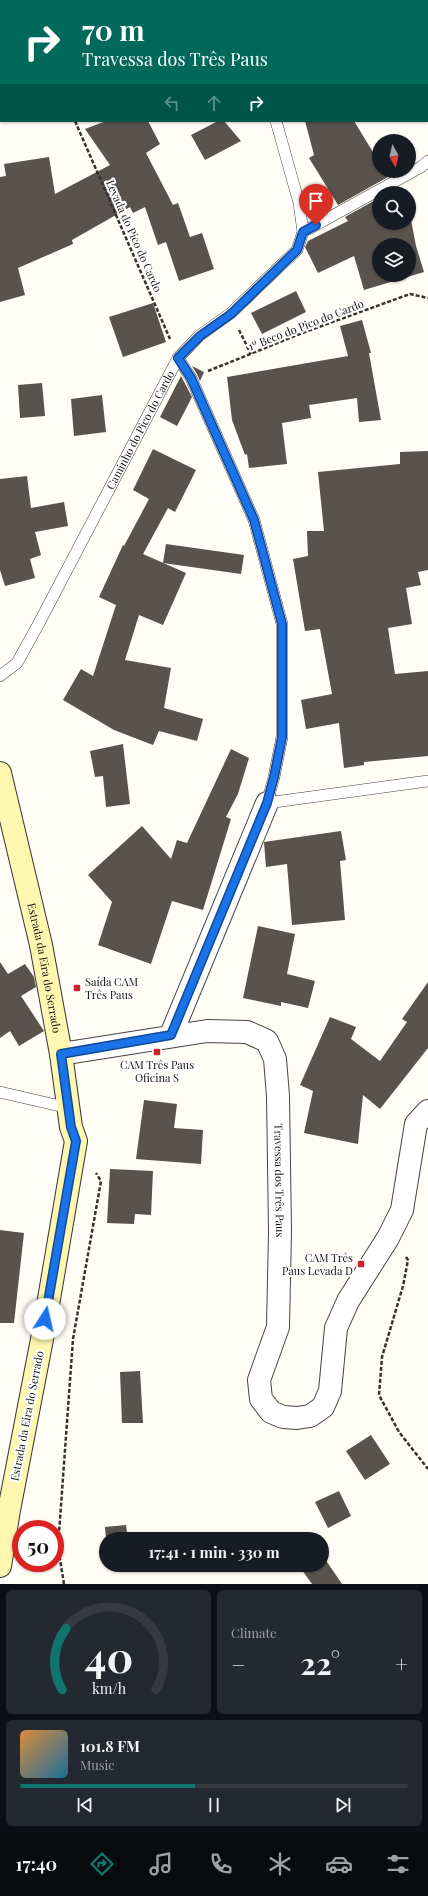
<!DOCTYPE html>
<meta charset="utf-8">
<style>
body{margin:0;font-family:"Playfair Display",serif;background:#242831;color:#f1f3f6;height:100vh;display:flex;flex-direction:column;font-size:15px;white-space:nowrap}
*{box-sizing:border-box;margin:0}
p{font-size:13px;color:#9ea1a6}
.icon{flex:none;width:22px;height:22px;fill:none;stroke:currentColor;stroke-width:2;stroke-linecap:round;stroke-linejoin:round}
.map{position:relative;height:1584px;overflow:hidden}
.sheet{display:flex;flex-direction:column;gap:6px;padding:6px;background:#0d0f14;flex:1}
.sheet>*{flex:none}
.banner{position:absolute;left:0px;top:0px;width:428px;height:122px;box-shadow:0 1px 3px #0004;background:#00695c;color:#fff;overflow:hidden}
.needle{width:26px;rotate:172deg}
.controls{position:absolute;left:372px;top:134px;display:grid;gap:8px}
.controls a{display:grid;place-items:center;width:44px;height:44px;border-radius:50%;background:#171b24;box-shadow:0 1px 3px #0004;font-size:20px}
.speed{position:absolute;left:12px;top:1520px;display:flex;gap:8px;font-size:20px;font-weight:700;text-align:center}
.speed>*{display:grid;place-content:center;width:52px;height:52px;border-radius:50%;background:#171b24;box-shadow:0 1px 3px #0004;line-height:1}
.speed .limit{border:6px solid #d22;background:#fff;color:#111}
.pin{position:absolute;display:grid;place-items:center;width:34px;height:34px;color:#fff;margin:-41px -17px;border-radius:50% 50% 50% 0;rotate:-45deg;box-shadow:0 0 4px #0007}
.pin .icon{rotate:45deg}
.me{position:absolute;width:44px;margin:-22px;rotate:10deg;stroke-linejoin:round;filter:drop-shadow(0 0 3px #0008)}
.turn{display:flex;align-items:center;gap:14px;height:84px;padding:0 16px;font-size:18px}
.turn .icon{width:52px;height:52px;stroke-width:2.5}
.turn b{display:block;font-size:28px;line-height:34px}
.lanes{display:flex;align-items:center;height:38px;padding:0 16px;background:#0003;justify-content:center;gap:20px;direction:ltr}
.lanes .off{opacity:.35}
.big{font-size:30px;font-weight:700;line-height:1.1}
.sheet .tile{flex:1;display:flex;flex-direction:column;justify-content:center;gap:6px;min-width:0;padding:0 14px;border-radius:6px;background:#242831}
.sheet .dial{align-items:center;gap:0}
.dial svg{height:104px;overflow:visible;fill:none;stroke:#363941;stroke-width:7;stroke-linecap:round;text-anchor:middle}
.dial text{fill:#f1f3f6;stroke:none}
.song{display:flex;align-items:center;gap:12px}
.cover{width:48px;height:48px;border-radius:6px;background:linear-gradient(135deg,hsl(30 70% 55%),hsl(200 70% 35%))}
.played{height:4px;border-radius:2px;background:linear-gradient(90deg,#0f766e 45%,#363941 45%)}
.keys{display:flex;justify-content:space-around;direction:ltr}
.heat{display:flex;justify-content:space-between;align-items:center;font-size:22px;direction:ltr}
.sheet .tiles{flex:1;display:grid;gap:6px;grid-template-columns:1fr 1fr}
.tile:last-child{grid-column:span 2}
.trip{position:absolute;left:99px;top:1532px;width:230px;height:40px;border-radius:20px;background:#171b24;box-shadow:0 1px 3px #0004;font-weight:700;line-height:40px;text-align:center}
.tab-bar{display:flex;height:64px;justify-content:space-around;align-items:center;background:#090b0e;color:#9ea1a6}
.tab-bar .icon{width:28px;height:28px}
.tab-bar .active{color:#0f766e}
.tab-bar b{font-size:18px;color:#f1f3f6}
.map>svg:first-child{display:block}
.building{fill:#5a524d;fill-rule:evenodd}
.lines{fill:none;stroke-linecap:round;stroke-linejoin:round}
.service-casing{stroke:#444;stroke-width:12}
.minor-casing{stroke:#444;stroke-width:24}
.secondary-casing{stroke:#333;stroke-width:24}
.path{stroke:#333;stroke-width:2.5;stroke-dasharray:4 2;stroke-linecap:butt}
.service{stroke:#fff;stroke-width:11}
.minor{stroke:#fff;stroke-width:22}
.secondary{stroke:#fff6b0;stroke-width:22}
.route-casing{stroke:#114b97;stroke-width:10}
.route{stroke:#1a73e8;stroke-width:7}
.poi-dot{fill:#c4262e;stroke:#fff;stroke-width:1.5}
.labels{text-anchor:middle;stroke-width:4;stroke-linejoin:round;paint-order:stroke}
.street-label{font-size:11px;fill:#111;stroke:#fff}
.poi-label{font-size:11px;fill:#111;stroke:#fff;text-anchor:start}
</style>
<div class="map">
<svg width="428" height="1584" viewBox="0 0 428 1584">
<rect width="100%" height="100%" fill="#fffdf5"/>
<g class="building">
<path d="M106 121H148L160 144 146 153 173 205 178 203 190 237 202 233 214 269 179 281 166 242 158 245 145 207 133 213 130 207 72 240 73 244 18 268 25 295 0 302V177L6 176 4 164 49 157 55 194 110 165 85 129Z"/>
<path d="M218 121H224L241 141 205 160 191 135Z"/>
<path d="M305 121H354L379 162V171H384L388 177 338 205 309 158 314 155Z"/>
<path d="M379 198V223H409V211L410 214 416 246 424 272 364 290 354 256 318 273 305 247 308 241 348 221 345 217ZM379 245H409V275H379Z"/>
<path d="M296 291 306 312 262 334 251 313Z"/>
<path d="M153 303 166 342 123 357 109 317Z"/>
<path d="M362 320 371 353H369L381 420 359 422 357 398 309 405 311 418 282 423 287 464 249 468 247 454 245 455 232 420 227 377 348 356 340 326Z"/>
<path d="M192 366 204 372 200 381 197 374Z"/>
<path d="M181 376 192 397 177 426 160 417Z"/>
<path d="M42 383 45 416 20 418 18 385Z"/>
<path d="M102 395 106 432 74 436 71 399Z"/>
<path d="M153 449 196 470 175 512 168 508 143 554 186 573 163 625 139 615 125 660 171 668 164 708 203 719 197 741 159 731 153 745 114 730 63 700 81 669 93 676 116 605 99 597 123 545 124 546 149 499 133 490Z"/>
<path d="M428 451V570L418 572 421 585 406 588 412 624 388 628 395 674 428 671V756L364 762V765L344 768 339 723 306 729 301 700 332 694 320 629 305 631 293 559 308 556 307 531H324L318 472 400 464V452Z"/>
<path d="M27 476 31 508 64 502 68 526 35 532 41 555 30 559 35 578 5 586 0 570V479Z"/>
<path d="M166 544 244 555 241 574 163 563Z"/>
<path d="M123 744 130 804 106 807 103 776 95 777 90 751Z"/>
<path d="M231 749 249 758 238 794 226 817 231 819 203 910 172 901 151 964 98 945 112 902 88 875 142 826 171 859 177 840 187 843Z"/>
<path d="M341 831 346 860 340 861 345 920 292 925 287 864 266 867 264 842Z"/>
<path d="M258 926 295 934 287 974 315 981 308 1008 281 1002V1006L243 998Z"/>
<path d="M0 962 8 974 25 964 34 977 36 987 21 996 44 1031 19 1046 10 1031 0 1038Z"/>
<path d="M428 982V1048L380 1109 363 1095 358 1144 304 1133 313 1091 300 1085 330 1017 356 1027 351 1039 380 1061 407 1022 402 1019Z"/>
<path d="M144 1100 177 1104 174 1128 203 1130 201 1164 136 1159Z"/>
<path d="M110 1169 153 1171 151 1215 135 1214 134 1224 107 1223Z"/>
<path d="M0 1230 24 1233 14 1323H0Z"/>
<path d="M140 1371 143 1423H122L120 1372Z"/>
<path d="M371 1435 390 1464 365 1480 346 1451Z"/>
<path d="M339 1491 351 1516 328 1528 315 1502Z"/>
<path d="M126 1525 128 1539H106L105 1527Z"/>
<path d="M323 1556 342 1584H312L302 1570 310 1565H322Z"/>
</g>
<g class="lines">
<defs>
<g id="service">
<path d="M298 0V1"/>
<path d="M276 121 299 203 303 232"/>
<path d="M178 358 191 378 254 520 282 624V737L274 777 267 803 428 781"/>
<path id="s1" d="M0 676 17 663 38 625 178 358 199 336 231 313 297 250 303 232 421 167 428 161"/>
<path d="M0 1092 69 1108"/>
</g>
<g id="minor">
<path d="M171 1035 267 803"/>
<path id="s2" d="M61 1054 207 1031 247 1032 267 1041 275 1059 278 1096 280 1231 278 1327 259 1380 261 1399 271 1412 283 1417 297 1418 310 1416 323 1407 330 1391 336 1328 348 1301 388 1238 402 1210 416 1124 428 1111"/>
</g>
<g id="secondary">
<path id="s3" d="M0 773 41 945 61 1054 71 1127 76 1141 43 1334 9 1510 0 1566"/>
</g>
</defs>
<use href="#service" class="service-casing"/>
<use href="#minor" class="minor-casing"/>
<use href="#secondary" class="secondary-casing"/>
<g class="path">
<path d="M14 0 15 1"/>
<path d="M75 121 170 339"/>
<path d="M239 330 251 354"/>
<path d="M208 371 305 332 410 294 428 298"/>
<path d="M406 1257 408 1260 403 1286 382 1357 379 1395 399 1432 428 1469"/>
<path d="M64 1584 58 1547 73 1339 101 1181 96 1173"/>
</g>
<use href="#service" class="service"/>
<use href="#minor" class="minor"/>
<use href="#secondary" class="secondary"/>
</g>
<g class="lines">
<defs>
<path id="route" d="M45 1319 76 1141 71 1127 61 1054 171 1035 267 803 274 777 282 737V624L254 520 191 378 178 358 200 336 231 314 297 250 303 232 316 225"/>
</defs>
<use href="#route" class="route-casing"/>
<use href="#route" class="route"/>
</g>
<g class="poi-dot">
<rect x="73" y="984" width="8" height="8" rx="2"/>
<rect x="153" y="1048" width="8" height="8" rx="2"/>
<rect x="357" y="1260" width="8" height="8" rx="2"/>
</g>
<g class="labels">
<g class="street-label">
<text transform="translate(134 236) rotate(66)" y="4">Levada do Pico do Cardo</text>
<text transform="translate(306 325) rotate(-21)" y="4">1º Beco do Pico do Cardo</text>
<text dy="4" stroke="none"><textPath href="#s1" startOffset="285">Caminho do Pico do Cardo</textPath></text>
<text dy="4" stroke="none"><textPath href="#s3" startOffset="200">Estrada da Eira do Serrado</textPath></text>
<text dy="4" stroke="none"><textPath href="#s2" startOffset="351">Travessa dos Três Paus</textPath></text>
<text transform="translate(27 1416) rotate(-79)" y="4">Estrada da Eira do Serrado</text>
</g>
<g class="poi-label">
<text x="85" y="986">Saída CAM<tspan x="85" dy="13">Três Paus</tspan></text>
<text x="157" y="1069" text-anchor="middle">CAM Três Paus<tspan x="157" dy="13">Oficina S</tspan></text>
<text x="353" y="1262" text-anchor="end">CAM Três<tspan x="353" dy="13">Paus Levada D</tspan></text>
</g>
</g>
</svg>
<div class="controls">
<a><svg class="needle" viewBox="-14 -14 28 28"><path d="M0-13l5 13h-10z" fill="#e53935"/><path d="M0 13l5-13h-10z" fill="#9ea1a6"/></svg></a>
<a><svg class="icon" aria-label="search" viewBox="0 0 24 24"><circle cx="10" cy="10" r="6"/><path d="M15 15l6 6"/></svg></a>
<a><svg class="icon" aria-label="layers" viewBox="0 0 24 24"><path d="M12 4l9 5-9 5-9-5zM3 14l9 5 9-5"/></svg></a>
</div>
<div class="speed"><div class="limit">50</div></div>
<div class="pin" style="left:316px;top:225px;background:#d93025"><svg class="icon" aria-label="arrive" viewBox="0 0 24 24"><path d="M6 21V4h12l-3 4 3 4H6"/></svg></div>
<svg class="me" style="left:45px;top:1319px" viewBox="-20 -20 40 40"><circle r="19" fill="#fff"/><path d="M0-13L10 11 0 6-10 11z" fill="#1a73e8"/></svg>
<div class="trip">17:41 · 1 min · 330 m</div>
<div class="banner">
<div class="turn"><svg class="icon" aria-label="right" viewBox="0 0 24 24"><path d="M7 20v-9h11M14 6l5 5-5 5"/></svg><div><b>70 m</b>Travessa dos Três Paus</div></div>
<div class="lanes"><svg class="icon off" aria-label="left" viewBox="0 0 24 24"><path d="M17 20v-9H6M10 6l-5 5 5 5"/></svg><svg class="icon off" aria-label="ahead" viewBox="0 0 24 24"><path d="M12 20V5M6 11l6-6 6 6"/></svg><svg class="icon" aria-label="right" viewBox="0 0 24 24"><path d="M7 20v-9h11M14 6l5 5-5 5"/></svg></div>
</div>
</div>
<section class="sheet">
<div class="tiles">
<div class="tile dial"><svg viewBox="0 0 100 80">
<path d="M14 69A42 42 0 1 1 86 69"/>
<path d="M14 69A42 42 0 0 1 17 22" stroke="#0f766e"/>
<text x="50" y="56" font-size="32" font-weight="700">40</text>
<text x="50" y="72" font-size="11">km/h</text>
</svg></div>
<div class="tile"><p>Climate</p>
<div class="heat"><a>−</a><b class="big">22°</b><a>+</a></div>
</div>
<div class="tile">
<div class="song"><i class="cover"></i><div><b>101.8 FM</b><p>Music</p></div></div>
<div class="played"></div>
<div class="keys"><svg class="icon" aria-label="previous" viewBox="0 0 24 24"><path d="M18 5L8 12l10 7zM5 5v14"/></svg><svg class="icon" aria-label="pause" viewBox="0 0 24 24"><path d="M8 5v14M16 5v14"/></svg><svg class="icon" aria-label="next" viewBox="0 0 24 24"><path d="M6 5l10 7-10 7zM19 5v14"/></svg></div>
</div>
</div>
</section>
<nav class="tab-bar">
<b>17:40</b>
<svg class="icon active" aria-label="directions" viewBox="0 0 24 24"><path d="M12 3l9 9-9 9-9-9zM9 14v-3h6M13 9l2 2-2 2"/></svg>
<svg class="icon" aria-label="music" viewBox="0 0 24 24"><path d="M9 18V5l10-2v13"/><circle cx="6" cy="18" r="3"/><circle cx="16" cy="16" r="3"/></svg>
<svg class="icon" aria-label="phone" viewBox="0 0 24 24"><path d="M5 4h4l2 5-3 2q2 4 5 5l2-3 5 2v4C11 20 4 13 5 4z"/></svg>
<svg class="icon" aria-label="climate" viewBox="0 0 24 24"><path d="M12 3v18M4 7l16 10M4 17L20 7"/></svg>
<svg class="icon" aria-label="car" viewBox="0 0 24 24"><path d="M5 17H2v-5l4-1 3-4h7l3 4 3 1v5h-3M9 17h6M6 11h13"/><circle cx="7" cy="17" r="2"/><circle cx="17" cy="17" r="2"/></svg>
<svg class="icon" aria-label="filters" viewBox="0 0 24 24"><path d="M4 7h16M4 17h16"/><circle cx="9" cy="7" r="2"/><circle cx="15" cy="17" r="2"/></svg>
</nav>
